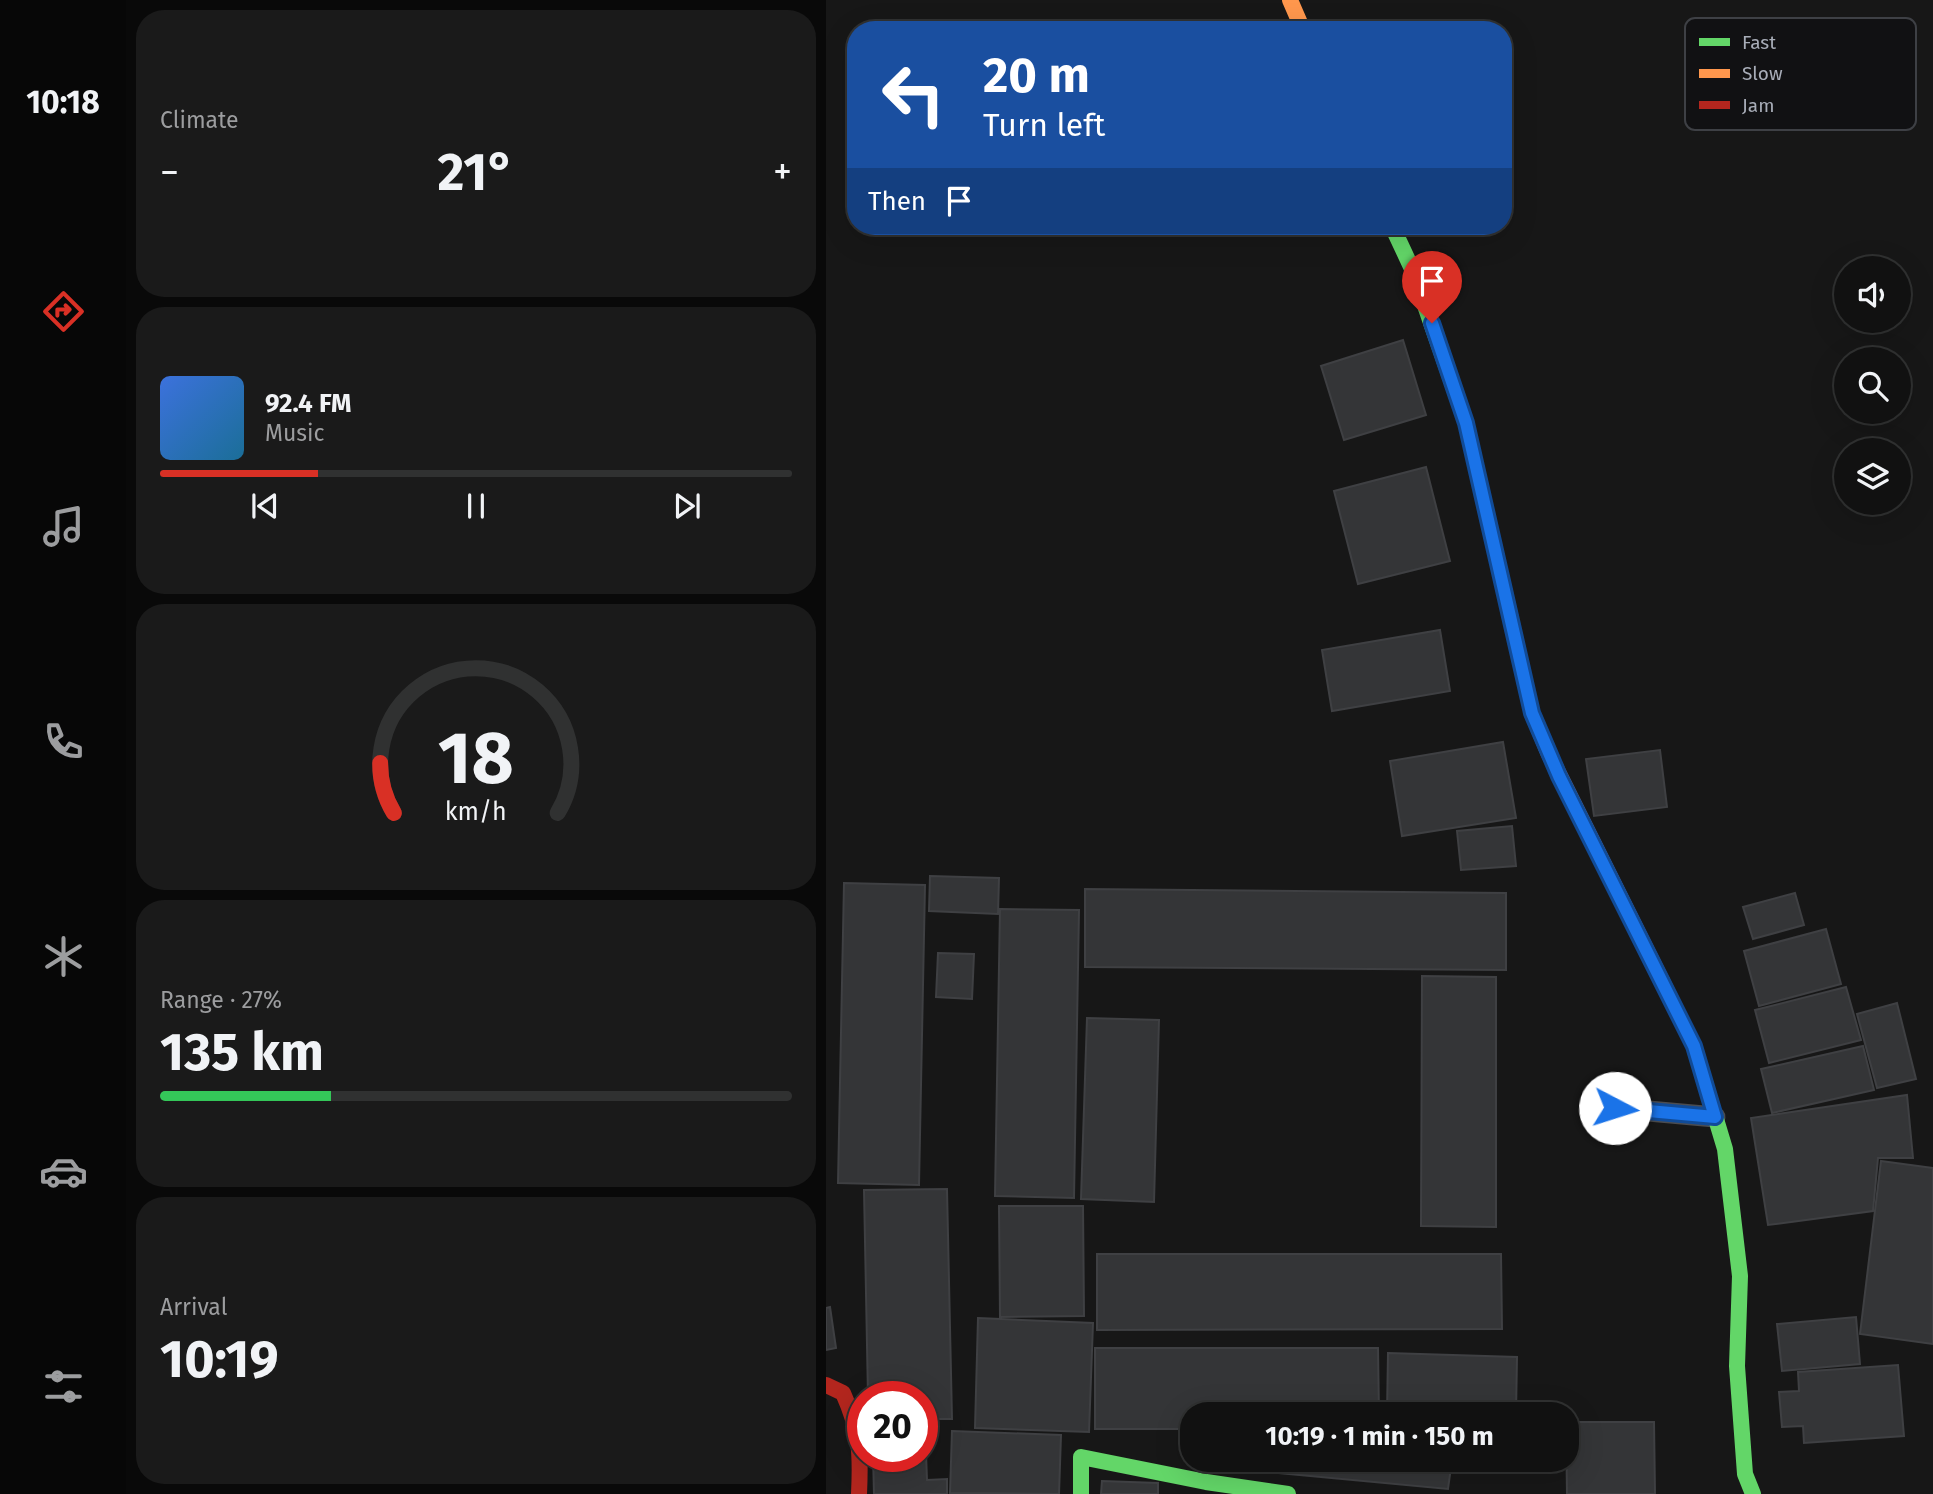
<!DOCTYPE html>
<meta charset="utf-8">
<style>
body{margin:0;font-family:"Fira Sans",sans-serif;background:#1a1a1a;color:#f1f3f6;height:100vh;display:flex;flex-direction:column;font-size:26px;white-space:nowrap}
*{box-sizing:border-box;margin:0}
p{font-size:23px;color:#9c9d9f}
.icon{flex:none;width:38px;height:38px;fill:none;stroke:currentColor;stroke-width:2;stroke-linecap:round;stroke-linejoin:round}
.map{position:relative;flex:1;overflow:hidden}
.details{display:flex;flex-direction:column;gap:10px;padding:10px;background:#090909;width:700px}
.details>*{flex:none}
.hud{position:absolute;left:21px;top:21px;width:665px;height:214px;border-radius:28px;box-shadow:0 7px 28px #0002,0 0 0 2px #303131;background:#1a4fa0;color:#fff;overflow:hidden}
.tools{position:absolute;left:1008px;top:256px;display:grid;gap:14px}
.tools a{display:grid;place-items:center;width:77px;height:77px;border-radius:50%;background:#111;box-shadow:0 7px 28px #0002,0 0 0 2px #303131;font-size:35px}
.speed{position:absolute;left:21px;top:1381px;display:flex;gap:14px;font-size:35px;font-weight:700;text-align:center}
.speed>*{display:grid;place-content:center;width:91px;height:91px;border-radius:50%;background:#111;box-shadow:0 7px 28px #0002,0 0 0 2px #303131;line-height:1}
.speed .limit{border:10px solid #d22;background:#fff;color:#111}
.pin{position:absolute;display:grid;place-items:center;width:60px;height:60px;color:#fff;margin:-72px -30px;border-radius:50% 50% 50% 0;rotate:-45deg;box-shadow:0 0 7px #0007}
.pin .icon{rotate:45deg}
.me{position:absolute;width:77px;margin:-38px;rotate:95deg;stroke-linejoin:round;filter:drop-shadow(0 0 5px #0008)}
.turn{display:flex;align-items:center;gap:24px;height:147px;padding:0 21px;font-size:32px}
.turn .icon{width:91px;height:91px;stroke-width:2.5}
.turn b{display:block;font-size:49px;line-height:60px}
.then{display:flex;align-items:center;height:66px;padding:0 21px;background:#0003;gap:14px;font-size:26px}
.big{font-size:52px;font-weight:700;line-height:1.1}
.details .card{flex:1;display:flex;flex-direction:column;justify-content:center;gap:10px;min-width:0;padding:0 24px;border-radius:28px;background:#1a1a1a}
.details .dial{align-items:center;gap:0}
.dial svg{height:182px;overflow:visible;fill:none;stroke:#303131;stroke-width:7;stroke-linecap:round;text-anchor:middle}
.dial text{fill:#f1f3f6;stroke:none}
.song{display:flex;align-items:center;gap:21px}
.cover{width:84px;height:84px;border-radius:10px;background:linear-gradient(135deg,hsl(220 70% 55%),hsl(200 70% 35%))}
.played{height:7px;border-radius:4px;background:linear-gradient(90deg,#d93025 25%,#303131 25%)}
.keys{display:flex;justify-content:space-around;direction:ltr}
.heat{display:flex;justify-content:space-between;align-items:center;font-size:38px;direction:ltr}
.charge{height:10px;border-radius:5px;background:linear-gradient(90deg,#34c759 27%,#303131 0)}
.trip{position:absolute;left:354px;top:1402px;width:399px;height:70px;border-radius:28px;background:#111;box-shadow:0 7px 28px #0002,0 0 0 2px #303131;font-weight:700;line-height:70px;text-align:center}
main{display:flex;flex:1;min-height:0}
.dock{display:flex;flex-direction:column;width:126px;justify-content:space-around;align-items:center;background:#070707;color:#9c9d9f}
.dock .icon{width:49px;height:49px}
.dock .selected{color:#d93025}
.dock b{font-size:32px;color:#f1f3f6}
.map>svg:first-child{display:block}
.building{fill:#343537;stroke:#3f4043;stroke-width:2}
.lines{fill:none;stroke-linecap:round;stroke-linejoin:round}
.lane{stroke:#4b4c50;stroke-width:21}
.fast{stroke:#63d668;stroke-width:16}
.slow{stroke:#ff974d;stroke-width:16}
.jam{stroke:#b3261e;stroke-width:16}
.route-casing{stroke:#114b97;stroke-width:18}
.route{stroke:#1a73e8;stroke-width:12}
.key{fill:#111113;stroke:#3e4045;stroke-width:2}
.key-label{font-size:19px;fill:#a8adb8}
</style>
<main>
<nav class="dock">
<b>10:18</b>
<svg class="icon selected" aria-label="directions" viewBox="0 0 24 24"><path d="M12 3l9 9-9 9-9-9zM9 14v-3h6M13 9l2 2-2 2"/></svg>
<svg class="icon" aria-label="music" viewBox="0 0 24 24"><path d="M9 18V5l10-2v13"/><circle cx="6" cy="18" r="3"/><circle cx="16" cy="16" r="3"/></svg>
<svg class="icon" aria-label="phone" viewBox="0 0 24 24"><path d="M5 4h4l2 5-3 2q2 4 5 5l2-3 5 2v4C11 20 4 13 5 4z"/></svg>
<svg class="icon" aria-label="climate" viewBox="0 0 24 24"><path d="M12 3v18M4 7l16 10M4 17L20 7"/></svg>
<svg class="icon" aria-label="car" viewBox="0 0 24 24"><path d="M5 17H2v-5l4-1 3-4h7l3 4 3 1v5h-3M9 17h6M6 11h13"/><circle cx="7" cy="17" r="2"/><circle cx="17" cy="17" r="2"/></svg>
<svg class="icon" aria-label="filters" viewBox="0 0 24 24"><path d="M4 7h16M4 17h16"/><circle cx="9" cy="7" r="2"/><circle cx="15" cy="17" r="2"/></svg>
</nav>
<section class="details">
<div class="card"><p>Climate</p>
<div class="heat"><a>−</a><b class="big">21°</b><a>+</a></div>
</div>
<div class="card">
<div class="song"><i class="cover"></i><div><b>92.4 FM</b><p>Music</p></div></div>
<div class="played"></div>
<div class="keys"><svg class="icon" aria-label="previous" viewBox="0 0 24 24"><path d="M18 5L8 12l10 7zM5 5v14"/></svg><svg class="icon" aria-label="pause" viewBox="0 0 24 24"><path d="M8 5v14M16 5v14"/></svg><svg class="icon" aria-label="next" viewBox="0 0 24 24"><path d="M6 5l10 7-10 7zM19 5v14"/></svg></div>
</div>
<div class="card dial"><svg viewBox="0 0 100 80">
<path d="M14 69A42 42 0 1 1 86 69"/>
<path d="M14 69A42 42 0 0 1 8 47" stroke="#d93025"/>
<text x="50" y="56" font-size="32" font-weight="700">18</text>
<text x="50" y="72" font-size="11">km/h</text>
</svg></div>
<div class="card"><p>Range · 27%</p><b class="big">135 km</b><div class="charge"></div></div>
<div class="card"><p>Arrival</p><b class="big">10:19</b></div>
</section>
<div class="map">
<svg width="1107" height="1494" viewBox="0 0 1107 1494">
<rect width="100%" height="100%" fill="#171717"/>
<g class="building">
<path d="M577 340 600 415 518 440 495 366Z"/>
<path d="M600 467 624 561 532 584 508 491Z"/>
<path d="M614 630 624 691 506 711 496 650Z"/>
<path d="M677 742 690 818 576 836 564 761Z"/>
<path d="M834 750 841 807 768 816 760 759Z"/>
<path d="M686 826 690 866 635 870 631 831Z"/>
<path d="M104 876 173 878 172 914 103 911Z"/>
<path d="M18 883 99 885 93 1185 12 1183Z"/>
<path d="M259 889 680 893V970L259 967Z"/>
<path d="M969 893 978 925 927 939 917 907Z"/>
<path d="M174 909 253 910 248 1198 169 1196Z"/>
<path d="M1000 929 1015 984 933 1006 918 951Z"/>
<path d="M112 953 148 954 146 999 110 997Z"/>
<path d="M596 976 670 977V1227L595 1226Z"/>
<path d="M1020 987 1035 1040 943 1063 929 1010Z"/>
<path d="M1071 1003 1090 1079 1051 1088 1031 1014Z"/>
<path d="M261 1018 333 1020 328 1202 255 1199Z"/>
<path d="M1037 1046 1048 1090 946 1113 935 1069Z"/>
<path d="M1081 1095 1087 1158H1052L1047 1211 942 1225 925 1118Z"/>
<path d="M1055 1161 1107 1168V1344L1034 1334Z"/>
<path d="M121 1189 126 1419H96V1396H42L38 1190Z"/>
<path d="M173 1206H257L258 1316 174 1317Z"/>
<path d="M271 1254H675L676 1329 271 1330Z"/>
<path d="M4 1307 10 1348 0 1350V1308Z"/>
<path d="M1030 1317 1034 1364 956 1371 951 1324Z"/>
<path d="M152 1318 267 1323 263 1432 149 1428Z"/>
<path d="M269 1348H552L553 1414H366V1429H269Z"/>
<path d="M562 1353 691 1357 690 1414H561Z"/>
<path d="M1072 1365 1078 1436 978 1443 977 1426 956 1427 953 1392 973 1391 972 1372Z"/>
<path d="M740 1422H828L829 1494H741Z"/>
<path d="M126 1431 235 1435 233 1494 124 1493Z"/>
<path d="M96 1453H100L101 1480 121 1479V1494H48L47 1456H96Z"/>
<path d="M409 1460H626L622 1489 408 1469Z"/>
<path d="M276 1481 332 1483V1494H275Z"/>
</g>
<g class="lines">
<path class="lane" d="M789 1108 889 1117"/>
<g class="fast">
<path d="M566 226 587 271 640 423 684 615"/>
<path d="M836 981 868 1046 899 1149 914 1276 911 1366 919 1474 927 1494"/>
<path d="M255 1494V1457L380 1482 462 1494"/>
</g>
<g class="slow">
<path d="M464 0 477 30"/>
<path d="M684 615 706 713 722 752 836 981"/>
</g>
<path class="jam" d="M0 1385 17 1393C34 1431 35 1453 33 1494"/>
</g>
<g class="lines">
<defs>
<path id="route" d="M606 323 640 423 706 713 733 776 868 1046 889 1117 789 1108"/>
</defs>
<use href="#route" class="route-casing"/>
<use href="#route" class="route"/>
</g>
<rect x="859" y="18" width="231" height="112" rx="10" class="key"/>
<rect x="873" y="38" width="31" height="8" fill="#63d668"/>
<rect x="873" y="69" width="31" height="9" fill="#ff974d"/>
<rect x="873" y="101" width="31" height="8" fill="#b3261e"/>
<g class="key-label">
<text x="916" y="49">Fast</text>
<text x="916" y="80">Slow</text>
<text x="916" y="112">Jam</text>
</g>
</svg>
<div class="tools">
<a><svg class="icon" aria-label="sound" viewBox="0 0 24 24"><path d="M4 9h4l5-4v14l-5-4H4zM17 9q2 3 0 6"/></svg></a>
<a><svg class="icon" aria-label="search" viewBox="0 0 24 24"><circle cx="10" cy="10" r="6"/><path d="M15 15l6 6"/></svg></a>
<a><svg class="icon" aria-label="layers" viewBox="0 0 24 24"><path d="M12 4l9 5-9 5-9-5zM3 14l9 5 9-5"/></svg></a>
</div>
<div class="speed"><div class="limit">20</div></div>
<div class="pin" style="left:606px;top:323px;background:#d93025"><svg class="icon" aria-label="arrive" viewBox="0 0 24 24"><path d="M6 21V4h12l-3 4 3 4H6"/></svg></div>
<svg class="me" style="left:789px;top:1108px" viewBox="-20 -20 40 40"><circle r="19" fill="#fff"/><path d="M0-13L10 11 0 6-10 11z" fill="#1a73e8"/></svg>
<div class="trip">10:19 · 1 min · 150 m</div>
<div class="hud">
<div class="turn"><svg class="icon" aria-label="left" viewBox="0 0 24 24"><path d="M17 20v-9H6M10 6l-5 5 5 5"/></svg><div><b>20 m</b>Turn left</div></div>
<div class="then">Then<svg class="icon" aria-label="arrive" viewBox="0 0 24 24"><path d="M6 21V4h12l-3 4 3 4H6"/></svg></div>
</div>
</div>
</main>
